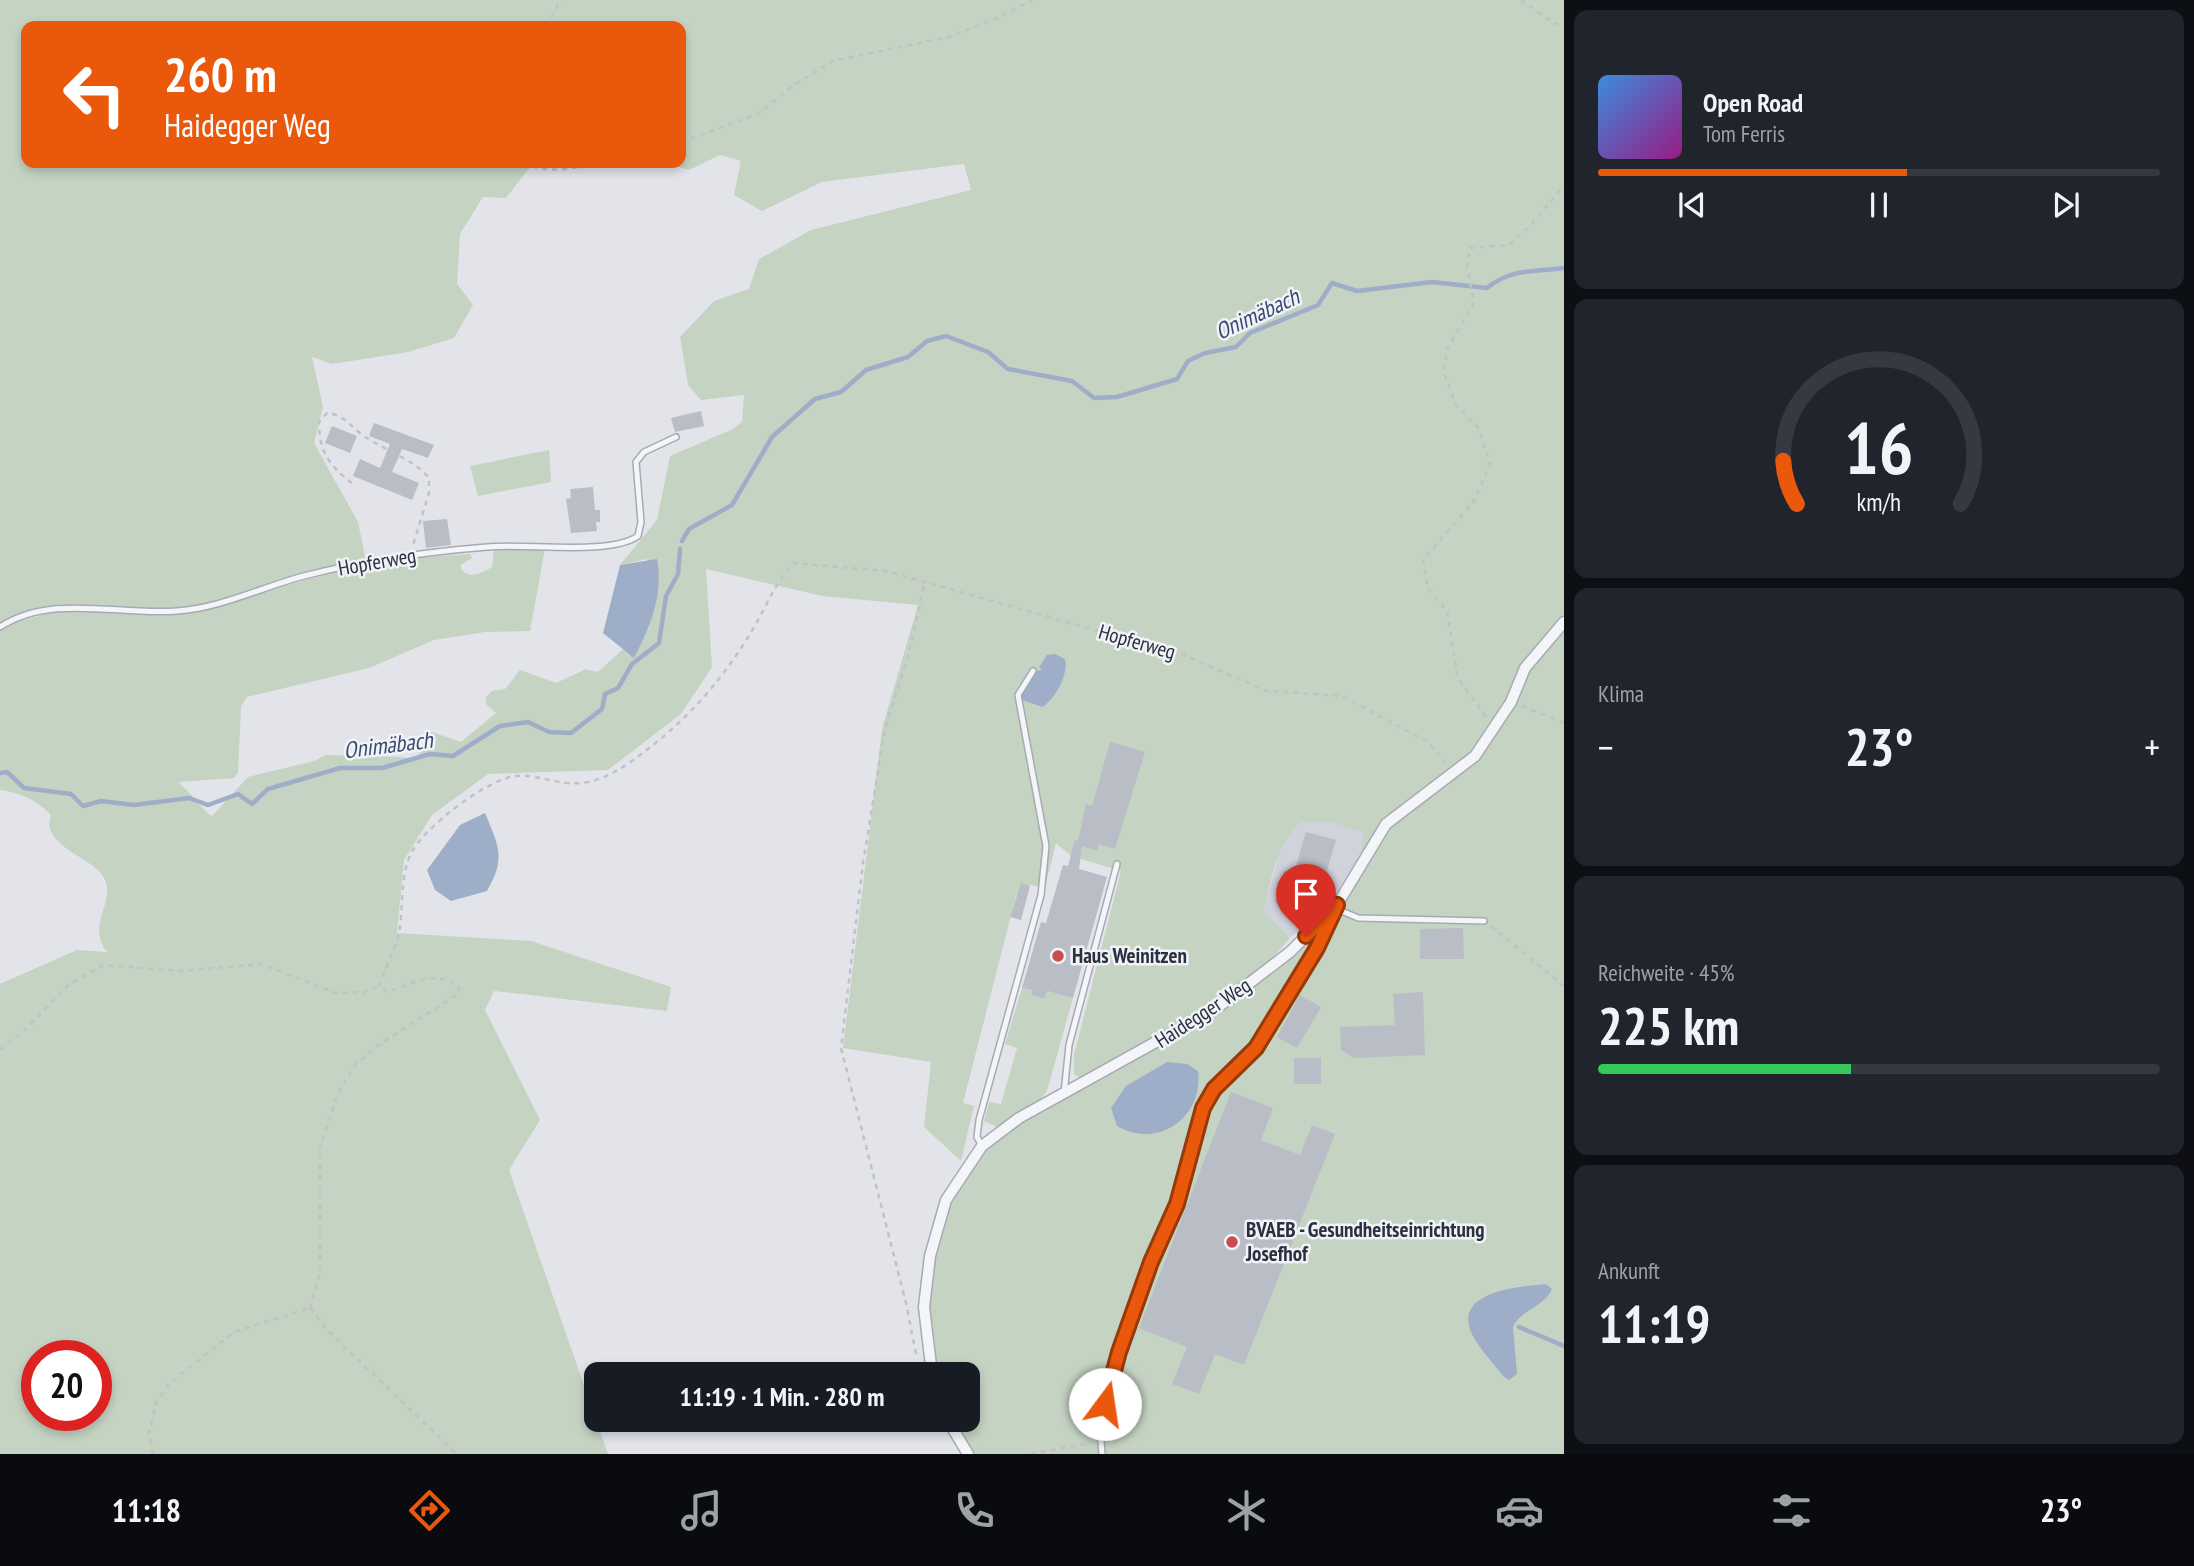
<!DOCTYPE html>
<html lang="de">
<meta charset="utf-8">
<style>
body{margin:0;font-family:"PT Sans Narrow",sans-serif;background:#20242c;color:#f1f3f6;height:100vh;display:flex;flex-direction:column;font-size:26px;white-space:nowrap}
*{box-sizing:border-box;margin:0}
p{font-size:23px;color:#9ea1a6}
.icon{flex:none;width:38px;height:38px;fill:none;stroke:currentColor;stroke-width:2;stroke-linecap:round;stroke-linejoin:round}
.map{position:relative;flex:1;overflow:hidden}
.details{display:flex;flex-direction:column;gap:10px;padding:10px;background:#0d0f14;width:630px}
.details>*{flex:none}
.banner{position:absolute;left:21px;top:21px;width:665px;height:147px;border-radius:14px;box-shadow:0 4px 10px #0003;background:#ea580c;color:#fff;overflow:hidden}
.speed{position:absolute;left:21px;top:1340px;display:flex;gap:14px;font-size:35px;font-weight:700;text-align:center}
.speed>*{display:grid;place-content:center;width:91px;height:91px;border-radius:50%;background:#171b24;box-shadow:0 4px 10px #0003;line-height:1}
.speed .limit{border:10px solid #d22;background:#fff;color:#111}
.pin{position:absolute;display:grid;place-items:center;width:60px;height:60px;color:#fff;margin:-72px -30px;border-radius:50% 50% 50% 0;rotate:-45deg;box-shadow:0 0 7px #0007}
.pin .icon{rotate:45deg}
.me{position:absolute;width:77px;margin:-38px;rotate:14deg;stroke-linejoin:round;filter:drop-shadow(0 0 5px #0008)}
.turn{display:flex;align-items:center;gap:24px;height:147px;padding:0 28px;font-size:32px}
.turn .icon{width:91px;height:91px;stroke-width:2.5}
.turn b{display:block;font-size:49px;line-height:60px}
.big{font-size:52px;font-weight:700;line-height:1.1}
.details .tile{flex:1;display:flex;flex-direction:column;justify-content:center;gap:10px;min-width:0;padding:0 24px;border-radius:14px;background:#20242c}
.details .dial{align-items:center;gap:0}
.dial svg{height:182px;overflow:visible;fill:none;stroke:#363941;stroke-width:7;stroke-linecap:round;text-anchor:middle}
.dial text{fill:#f1f3f6;stroke:none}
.song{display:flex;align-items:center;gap:21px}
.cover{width:84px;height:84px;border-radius:10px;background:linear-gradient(135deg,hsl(210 70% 55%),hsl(310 70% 35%))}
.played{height:7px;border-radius:4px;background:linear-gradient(90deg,#ea580c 55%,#363941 55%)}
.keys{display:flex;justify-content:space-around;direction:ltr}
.heat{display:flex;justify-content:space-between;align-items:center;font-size:38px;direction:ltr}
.charge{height:10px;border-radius:5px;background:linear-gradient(90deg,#34c759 45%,#363941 0)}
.trip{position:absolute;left:584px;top:1362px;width:396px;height:70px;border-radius:14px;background:#171b24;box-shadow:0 4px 10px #0003;font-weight:700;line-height:70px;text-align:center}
.tab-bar{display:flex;height:112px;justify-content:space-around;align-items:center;background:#090b0e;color:#9ea1a6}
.tab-bar .icon{width:49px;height:49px}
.tab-bar .selected{color:#ea580c}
.tab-bar b{font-size:32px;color:#f1f3f6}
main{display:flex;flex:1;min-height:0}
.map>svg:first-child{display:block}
.built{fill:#d0d3dc}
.green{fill:#c5d3c3;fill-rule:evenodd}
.water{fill:#9faec8}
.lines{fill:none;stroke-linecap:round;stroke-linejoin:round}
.stream{stroke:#9faec8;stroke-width:4.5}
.building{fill:#b9bdc6}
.lane-casing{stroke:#a7aab4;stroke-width:8}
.street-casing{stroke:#a7aab4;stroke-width:13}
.path{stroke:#c0c2c8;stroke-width:2.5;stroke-dasharray:5 5;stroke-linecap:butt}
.lane{stroke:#f4f5f8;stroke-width:5}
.street{stroke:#f4f5f8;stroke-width:10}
.route-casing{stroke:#983908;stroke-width:18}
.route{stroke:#ea580c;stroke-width:12}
.poi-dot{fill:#c94d50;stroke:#f1f3f7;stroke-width:2.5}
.labels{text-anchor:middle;stroke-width:5;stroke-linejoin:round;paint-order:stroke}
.street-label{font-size:21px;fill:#2b3041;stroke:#f1f3f7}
.poi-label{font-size:21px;font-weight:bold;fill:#2b3041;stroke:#f1f3f7;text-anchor:start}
.water-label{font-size:23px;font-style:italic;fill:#364a73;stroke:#f1f3f7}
</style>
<main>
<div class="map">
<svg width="1564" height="1454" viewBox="0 0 1564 1454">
<rect width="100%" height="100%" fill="#e2e4ea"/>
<path class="built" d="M1301 822H1329L1363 832 1361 857 1323 910 1290 938 1264 912 1279 852 1289 833Z"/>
<g class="green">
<path d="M0 0H1564V1454H968L947 1419H968V1374H932L925 1331 937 1227 967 1164 1019 1118 1217 1008 1337 905 1360 865 1363 832 1329 822H1301C1275 846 1272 879 1264 912L1290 938C1245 995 1147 1046 1082 1079L1074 1074V1055L1121 871 1071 856 1056 843 1045 887 1029 885 1016 896 963 1103 974 1106 961 1161 924 1127 931 1062 843 1048 882 729 918 605 822 596 706 569 712 667 681 714 608 770 488 774 432 815 404 860 397 933 531 941 671 987 667 1011 494 991 485 1010 540 1120 509 1170 608 1454H0V984L77 950 107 952C86 925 115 904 105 880 98 861 58 852 50 829 48 824 51 819 50 814 37 800 18 792 0 790V630L15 622 55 612 184 613 362 565 405 558 470 554 472 558 461 565V569C470 580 482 573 492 567L494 549 545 548 530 631 485 632 434 640 369 668 247 697 241 706 238 773 234 778 178 782C189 790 204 812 212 816L248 777 314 761 326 755 402 757 417 760 425 740 422 737 429 731 461 742 496 713 486 704V697L492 691 505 689 520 670 556 683 586 669 598 672 623 649 634 657 647 559 620 565 657 520 670 456 733 429 742 422 744 395 701 400 688 385 680 337 714 301 749 289 759 259 811 230 971 190 964 164 822 182 762 211 734 195 741 161 720 155 689 170 663 163H681V26H26V163H589H533L506 198 483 197 460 234 457 284 473 305 454 338 408 352 332 364 312 357 323 407 314 443 358 522 366 561 192 609 43 610 0 627ZM37 1356H96V1416H37Z"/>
<path d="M549 450 551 482 478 496 470 466Z"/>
<path d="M1022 988 1032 990 1031 995 1044 999 1047 991 1073 998 1047 1091 1040 1100 999 1128 984 1121 989 1102 1001 1104 1017 1048 1005 1044Z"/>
</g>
<g class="water">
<path d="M657 559C664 594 650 627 634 658L603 633 620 565Z"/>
<path d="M1055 654 1065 659C1069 674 1055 700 1042 707L1022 700 1021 696 1037 671 1042 670 1039 667 1047 655Z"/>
<path d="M485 813C499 847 506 858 487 891L451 901 435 890 427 870 460 825Z"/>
<path d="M1167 1062 1187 1064 1198 1071C1204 1117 1158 1150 1117 1126L1111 1108 1126 1086Z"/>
<path d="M1546 1284 1552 1289C1545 1307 1521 1309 1513 1327L1517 1374 1509 1380 1503 1376C1493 1362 1473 1343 1469 1326 1460 1290 1524 1286 1546 1284Z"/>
</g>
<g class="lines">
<g class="stream">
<path d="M682 541 689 529 732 505 772 437 815 399 841 392 866 370 908 357 927 341 946 336 988 352 1008 369 1072 381 1094 398 1117 397 1177 379 1188 361 1205 353 1236 347 1250 333 1318 305 1332 283 1357 291 1432 282 1487 288C1511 268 1535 272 1564 268"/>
<path d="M0 773 7 772 24 788 71 794 83 806 101 801 134 805 189 798 208 805 238 794 252 804 268 789 340 768H382L430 754 453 756 500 726 528 722 549 732 571 733 602 709 605 694 618 688 632 664 659 643 666 596 678 574 680 549"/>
<path d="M1519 1327 1564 1346"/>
</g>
</g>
<g class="building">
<path d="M701 411 704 426 675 432 671 418Z"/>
<path d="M374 423 434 445 428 458 402 449 392 472 419 483 412 500 353 476 360 459 380 468 390 444 369 436Z"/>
<path d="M332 426 357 436 350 453 325 443Z"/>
<path d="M593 487 595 510H600V522H596L597 531 571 533 566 499 571 498 570 489Z"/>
<path d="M447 519 451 545 426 548 423 521Z"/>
<path d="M1110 742 1145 752 1115 849 1099 844 1097 851 1082 846 1079 869 1107 877 1073 998 1047 991 1044 999 1031 995 1032 990 1022 988 1041 922 1046 923 1063 865 1068 866 1075 840 1078 841 1086 804 1092 806Z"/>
<path d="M1306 832 1336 840 1324 881 1313 878 1304 911 1275 903 1284 870 1294 873Z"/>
<path d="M1021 883 1030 886 1021 920 1010 917Z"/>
<path d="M1463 928 1464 959H1420V929Z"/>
<path d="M1423 992 1425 1055 1354 1058 1341 1050 1340 1027 1395 1025 1393 994Z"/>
<path d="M1300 995 1321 1007 1297 1048 1277 1037Z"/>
<rect x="1294" y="1058" width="27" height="26"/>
<path d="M1231 1092 1273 1108 1261 1140 1300 1155 1312 1125 1335 1134 1244 1365 1215 1354 1199 1394 1172 1384 1187 1347 1139 1328Z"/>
</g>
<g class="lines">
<defs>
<g id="lane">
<path d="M0 627C53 593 118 616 177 611 221 608 262 587 304 576 365 560 425 552 487 547 527 543 609 556 638 536L641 522 636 462 644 452 676 437"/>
<path d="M1338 905 1344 912 1358 918 1484 921"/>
<path d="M1064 1094 1069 1045 1117 864"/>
<path d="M982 1146 977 1137 979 1120 1041 895 1046 846 1018 695 1033 671"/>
<path d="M1102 1454 1100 1429 1114 1369 1151 1262 1177 1204 1203 1108 1214 1089 1256 1048 1317 948 1333 913"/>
</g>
<g id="street">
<path d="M932 1374 924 1307 930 1256 946 1200 982 1146 1019 1118 1217 1008 1290 952 1337 905 1386 824 1475 756 1511 702 1525 668 1564 622"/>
<path d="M947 1419 968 1454"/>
</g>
</defs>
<use href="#lane" class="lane-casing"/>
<use href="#street" class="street-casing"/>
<g class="path">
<path d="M1521 0 1554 23 1564 26"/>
<path d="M546 26 561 0"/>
<path d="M681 142 758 114 794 85 833 61 949 37 997 18 1033 0"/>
<path d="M523 163C552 176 576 166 606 164 618 164 628 168 639 163"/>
<path d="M352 483C329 466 319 451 319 422L327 413C342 414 349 424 360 433 380 449 413 458 429 478V493L413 545"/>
<path d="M1522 706 1564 723"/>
<path d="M1486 717 1458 678 1447 611 1428 589 1423 560 1474 501 1490 464 1478 427 1456 405 1444 373 1447 349 1474 303 1467 265 1470 248 1509 245 1531 225 1564 185"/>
<path d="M1491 926 1564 986"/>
<path d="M0 1050 27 1028 68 985 104 965 181 971 261 964 336 993 364 992 379 986"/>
<path d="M310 1308 320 1274V1147L338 1093 355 1065 378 1045 458 994 459 988C438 968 411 984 387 992L379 986C385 970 393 953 398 937 405 909 398 873 414 848 430 824 487 779 516 776 533 774 551 782 568 783 595 786 620 770 640 755 686 721 720 683 750 634 765 610 774 583 794 563L886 571 1184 655 1267 691 1342 696 1428 742 1446 763"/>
<path d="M310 1308 330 1333 457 1454"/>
<path d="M916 1354 906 1303 841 1048 863 863 885 728 908 657 925 581"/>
<path d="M153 1454 149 1433 156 1403 169 1384 234 1332 310 1308"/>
<path d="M1031 1454 1091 1443"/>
</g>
<use href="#lane" class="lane"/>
<use href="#street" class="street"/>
</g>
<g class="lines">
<defs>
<path id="route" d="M1105 1404 1119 1352 1151 1262 1177 1204 1203 1108 1214 1089 1256 1048 1317 948 1337 905 1306 936"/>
</defs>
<use href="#route" class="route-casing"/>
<use href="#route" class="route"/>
</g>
<g class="poi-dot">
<circle cx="1058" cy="956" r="7"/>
<circle cx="1232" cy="1242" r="7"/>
</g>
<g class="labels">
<g class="street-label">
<text transform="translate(377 562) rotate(-10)" y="7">Hopferweg</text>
<text transform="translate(1137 642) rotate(16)" y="7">Hopferweg</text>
<text transform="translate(1203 1013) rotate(-33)" y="7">Haidegger Weg</text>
</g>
<g class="poi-label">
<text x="1072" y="963">Haus Weinitzen</text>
<text x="1246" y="1237">BVAEB - Gesundheitseinrichtung<tspan x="1246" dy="24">Josefhof</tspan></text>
</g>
<g class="water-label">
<text transform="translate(1257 314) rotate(-25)" y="8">Onimäbach</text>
<text transform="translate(388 745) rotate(-7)" y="8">Onimäbach</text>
</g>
</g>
</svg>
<div class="speed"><div class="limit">20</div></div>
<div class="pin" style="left:1306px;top:936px;background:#d93025"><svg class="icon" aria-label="arrive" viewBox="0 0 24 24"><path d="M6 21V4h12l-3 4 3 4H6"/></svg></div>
<svg class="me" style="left:1105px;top:1404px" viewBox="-20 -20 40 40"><circle r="19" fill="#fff"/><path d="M0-13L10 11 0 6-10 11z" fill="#ea580c"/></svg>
<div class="trip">11:19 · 1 Min. · 280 m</div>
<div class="banner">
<div class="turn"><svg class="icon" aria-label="left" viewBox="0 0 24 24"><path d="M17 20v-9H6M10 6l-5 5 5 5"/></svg><div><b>260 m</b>Haidegger Weg</div></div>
</div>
</div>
<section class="details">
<div class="tile">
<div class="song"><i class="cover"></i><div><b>Open Road</b><p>Tom Ferris</p></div></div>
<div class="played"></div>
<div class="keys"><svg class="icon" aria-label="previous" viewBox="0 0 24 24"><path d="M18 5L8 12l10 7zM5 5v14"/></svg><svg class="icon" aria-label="pause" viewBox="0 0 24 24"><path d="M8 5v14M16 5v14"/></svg><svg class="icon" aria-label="next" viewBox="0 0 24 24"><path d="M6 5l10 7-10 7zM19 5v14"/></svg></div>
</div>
<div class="tile dial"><svg viewBox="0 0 100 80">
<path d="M14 69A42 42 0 1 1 86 69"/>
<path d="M14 69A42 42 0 0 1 8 50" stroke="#ea580c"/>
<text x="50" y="56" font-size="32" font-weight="700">16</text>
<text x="50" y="72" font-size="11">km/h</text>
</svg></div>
<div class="tile"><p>Klima</p>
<div class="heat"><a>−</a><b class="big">23°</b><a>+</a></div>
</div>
<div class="tile"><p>Reichweite · 45%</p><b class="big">225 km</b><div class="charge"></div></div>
<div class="tile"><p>Ankunft</p><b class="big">11:19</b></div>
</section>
</main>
<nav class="tab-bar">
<b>11:18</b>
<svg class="icon selected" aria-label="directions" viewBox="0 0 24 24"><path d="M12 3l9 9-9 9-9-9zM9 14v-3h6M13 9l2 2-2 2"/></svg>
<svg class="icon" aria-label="music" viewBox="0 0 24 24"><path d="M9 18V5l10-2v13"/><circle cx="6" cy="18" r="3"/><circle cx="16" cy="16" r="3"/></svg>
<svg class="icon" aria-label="phone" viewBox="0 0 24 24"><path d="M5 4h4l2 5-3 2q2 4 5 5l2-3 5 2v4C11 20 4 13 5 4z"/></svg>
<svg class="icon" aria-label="climate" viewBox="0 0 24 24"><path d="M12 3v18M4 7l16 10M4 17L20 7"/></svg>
<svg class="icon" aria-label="car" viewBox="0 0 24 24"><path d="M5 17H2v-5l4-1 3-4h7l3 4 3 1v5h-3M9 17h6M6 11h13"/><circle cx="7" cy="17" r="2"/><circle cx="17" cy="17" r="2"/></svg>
<svg class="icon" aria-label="filters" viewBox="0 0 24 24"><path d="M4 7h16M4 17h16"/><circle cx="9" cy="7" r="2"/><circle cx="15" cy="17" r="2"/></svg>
<b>23°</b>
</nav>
